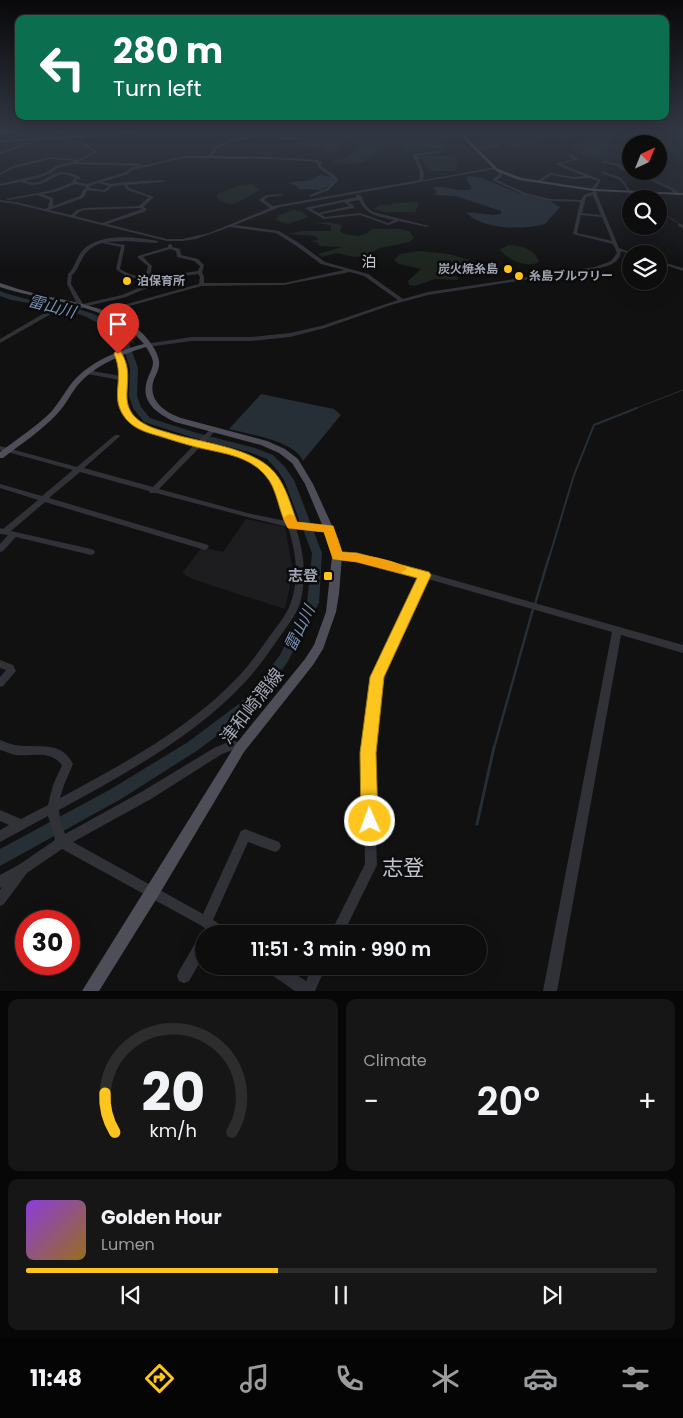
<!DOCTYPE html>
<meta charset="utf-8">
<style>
body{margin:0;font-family:Poppins,"Noto Sans JP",sans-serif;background:#161617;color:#f1f3f6;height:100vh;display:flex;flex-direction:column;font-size:19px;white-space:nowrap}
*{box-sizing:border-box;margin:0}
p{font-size:16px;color:#9a9c9e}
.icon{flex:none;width:28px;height:28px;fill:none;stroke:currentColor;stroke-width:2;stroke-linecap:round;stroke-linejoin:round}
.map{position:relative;height:991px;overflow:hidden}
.sheet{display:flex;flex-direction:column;gap:8px;padding:8px;background:#070708;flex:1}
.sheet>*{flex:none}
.top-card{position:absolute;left:15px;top:15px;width:654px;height:105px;border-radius:10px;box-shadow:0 5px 20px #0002,0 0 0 1px #2d2d2e;background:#0b6e4f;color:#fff;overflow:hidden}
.needle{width:32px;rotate:43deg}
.fabs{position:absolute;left:622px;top:135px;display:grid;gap:10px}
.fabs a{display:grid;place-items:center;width:45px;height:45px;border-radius:50%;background:#0d0d0e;box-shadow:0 5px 20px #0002,0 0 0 1px #2d2d2e;font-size:25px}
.speed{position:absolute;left:15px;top:910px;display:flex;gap:10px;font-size:25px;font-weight:700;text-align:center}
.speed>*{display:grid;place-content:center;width:65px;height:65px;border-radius:50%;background:#0d0d0e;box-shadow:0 5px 20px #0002,0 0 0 1px #2d2d2e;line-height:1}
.speed .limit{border:8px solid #d22;background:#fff;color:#111}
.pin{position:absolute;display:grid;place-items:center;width:42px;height:42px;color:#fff;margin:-51px -21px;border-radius:50% 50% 50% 0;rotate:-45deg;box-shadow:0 0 5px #0007}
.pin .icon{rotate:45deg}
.me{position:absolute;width:55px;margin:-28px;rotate:358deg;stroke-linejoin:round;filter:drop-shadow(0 0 4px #0008)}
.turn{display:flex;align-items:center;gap:18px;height:105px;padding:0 15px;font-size:22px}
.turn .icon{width:65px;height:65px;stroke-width:2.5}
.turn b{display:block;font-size:35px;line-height:42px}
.big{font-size:38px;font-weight:600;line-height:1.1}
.sheet .tile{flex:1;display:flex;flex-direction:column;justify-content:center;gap:8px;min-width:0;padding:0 18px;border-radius:10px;background:#161617}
.sheet .dial{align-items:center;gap:0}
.dial svg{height:130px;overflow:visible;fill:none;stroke:#2d2d2e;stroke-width:7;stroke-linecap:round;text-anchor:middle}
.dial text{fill:#f1f3f6;stroke:none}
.song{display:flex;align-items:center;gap:15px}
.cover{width:60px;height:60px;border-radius:8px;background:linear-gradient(135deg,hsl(270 70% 55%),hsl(40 70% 35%))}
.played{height:5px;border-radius:2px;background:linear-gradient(90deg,#fdc51e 40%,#2d2d2e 40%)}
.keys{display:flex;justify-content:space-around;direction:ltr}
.heat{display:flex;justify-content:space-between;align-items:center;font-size:28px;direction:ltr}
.sheet .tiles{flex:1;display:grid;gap:8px;grid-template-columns:1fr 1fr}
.tile:last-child{grid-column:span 2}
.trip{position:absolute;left:195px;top:925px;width:292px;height:50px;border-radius:25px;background:#0d0d0e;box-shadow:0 5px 20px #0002,0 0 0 1px #2d2d2e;font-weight:600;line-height:50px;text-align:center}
.tabs{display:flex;height:80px;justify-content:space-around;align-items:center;background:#050506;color:#9a9c9e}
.tabs .icon{width:35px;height:35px}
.tabs .selected{color:#fdc51e}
.tabs b{font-size:22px;color:#f1f3f6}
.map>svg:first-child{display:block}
.built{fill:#1d1d1f}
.green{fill:#1d251e}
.water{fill:#262e36}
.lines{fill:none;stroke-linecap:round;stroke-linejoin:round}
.stream-far3{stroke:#262e36;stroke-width:1}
.stream-far2{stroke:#262e36;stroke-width:2}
.stream-far1{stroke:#262e36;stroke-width:2.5}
.stream{stroke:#262e36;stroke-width:3}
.river{fill:#262e36;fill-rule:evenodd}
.minor{fill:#313238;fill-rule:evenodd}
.major{fill:#4d4e57;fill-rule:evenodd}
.route{fill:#fdc51e;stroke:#a48014}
.slow{fill:#f59e0b}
.poi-dot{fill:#fdc51e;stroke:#0c0c0d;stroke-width:2}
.labels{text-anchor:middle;stroke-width:5;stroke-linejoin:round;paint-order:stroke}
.far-poi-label{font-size:12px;font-weight:bold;fill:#a1a5b4;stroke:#0c0c0d;text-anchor:start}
.far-quarter-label{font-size:15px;fill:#c2c5d0;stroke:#0c0c0d}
.poi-label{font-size:15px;font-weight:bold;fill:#a1a5b4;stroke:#0c0c0d;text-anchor:end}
.water-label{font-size:16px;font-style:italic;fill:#7590b2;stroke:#0c0c0d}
.near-street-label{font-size:18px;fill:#a1a5b4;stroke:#0c0c0d}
.near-quarter-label{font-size:21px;fill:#c2c5d0;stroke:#0c0c0d}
</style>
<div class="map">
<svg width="683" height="991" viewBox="0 0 683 991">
<rect width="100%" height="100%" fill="#111112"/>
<g class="built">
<path d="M620 130H683V193H674L645 175 633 171H659V144H631V171L623 169V166L618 163 584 155 571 147 570 145 583 142 586 140 579 138 586 137 595 131 613 133Z"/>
<path d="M246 519 285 527 293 571 285 609 195 580 182 573 202 547 223 552Z"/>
</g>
<g class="green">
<path d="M327 130H443L449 133 450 139 444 142 447 148 421 149V151C413 150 407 154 400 150H403V147L385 145 386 148 367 158 364 162C353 164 342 164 330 162L347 157 359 148 360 144 345 143 330 154 322 148 296 146 293 142 344 138 333 134 320 135 311 133Z"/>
<path d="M481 130H605L611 143 610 154 601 156 577 148 585 144 582 140 585 137 581 135 562 142 555 141 561 136 553 135 538 144 516 148 503 144 480 148 475 143 484 141 495 133Z"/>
<path d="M641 137 683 138V151L677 153 659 152V144H640L638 138Z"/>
<path d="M418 156H456L457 169 454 171H431Z"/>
<path d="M252 184 260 190C245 197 233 212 217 198V194L240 185Z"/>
<path d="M412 202 419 203 415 212H383L373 209 380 205Z"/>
<path d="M293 210 302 211 308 217 288 224 275 220 279 215Z"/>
<path d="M328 222 342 225 340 231 344 234 358 236 366 234 372 229H400L409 231 414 238 409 242 380 248 364 256 354 257 337 253 322 257 318 254 342 247 320 246 317 242H311L319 239 315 236 287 234 302 231H331V226L325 224 312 223Z"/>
<path d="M509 245C521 245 536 250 539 262 528 268 507 261 500 249Z"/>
<path d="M420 251 449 254 476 262 473 265 454 266 456 268 447 274 458 277V280L435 279 415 286 409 285 408 281 421 269 399 264 394 260 400 254Z"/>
</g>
<g class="water">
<path d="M319 175 333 177V183L320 190 299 189 297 186 289 183C300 180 310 184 319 175Z"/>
<path d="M469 176 479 178 480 177 518 193 548 200 560 207 545 224C524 230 481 230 466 212L494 215 501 214V211L456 196 434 195 437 192 432 188C444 184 456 193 472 189L466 178Z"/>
<path d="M0 291C49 310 96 298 135 344 118 336 102 324 84 316 62 307 34 304 11 300L0 296Z"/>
<path d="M261 394 334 409 341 415 303 461C295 441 248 434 229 429Z"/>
</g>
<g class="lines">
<g class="stream-far3">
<path d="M667 216 683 226"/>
<path d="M634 409 683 390"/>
</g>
<path class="stream-far2" d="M549 558 574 475 594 425 637 408"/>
<g class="stream-far1">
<path d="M535 604 549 557"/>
<path d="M494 748 533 609"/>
</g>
<path class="stream" d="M477 824 494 747"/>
<path class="river" d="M100 323H106L129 343 138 368 137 396 141 407 150 418 197 433 255 448 273 455 285 467 294 480 322 553 319 603 288 661 266 695 250 711 198 750 121 799 0 866V849L111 789 188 742 240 703 256 687 280 655 307 603 312 553 284 480 278 471 267 459 249 452 191 437 144 422 133 408 129 396 130 368 122 344 100 327Z"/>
<g class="minor">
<path d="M0 130 21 133 33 130 25 134 46 137 59 132 49 130 64 131V133L50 137 83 142 98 152 77 162 131 163 140 164 141 166 184 156H207L211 153 213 148 227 140 263 134H273L281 137 316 139 317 141 280 139 273 136H263L229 142 216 149 215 153 211 156 271 157 318 160 322 162 321 165 322 167 334 175 338 180 329 190 311 197 309 196 310 195 327 188 334 180C329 173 317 170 317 162L271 159 184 158 132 170 128 174 102 182 111 184 124 182 164 180 163 182 127 185 129 188 154 197 143 207 147 209 144 212 107 224 167 239H182L209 233 270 208 259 200 266 195 282 194 284 195 268 197 264 200 273 206 419 180 420 173 413 155 415 154 440 151 442 152 417 156 424 173 423 180 496 167 495 169 280 207 235 225 279 231 299 243 325 262 368 274 403 299 428 292 595 267 611 261 617 253 613 244 573 234 580 202 550 201 524 195 492 180 498 175 499 172 501 171 503 172 501 177 497 180 526 193 550 199 581 200 584 195 593 192 592 188 598 181 589 178 574 179 551 175 539 183 536 182 550 173 574 177 584 176 555 164 574 159 569 156 570 154 579 159 561 164 601 180 596 188 597 195 619 248 635 254H631V255L621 251C620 264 606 267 595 269L428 295 391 305 325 328 290 337 251 341H192L147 347 144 345 145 344 192 337H251L290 333 321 326 398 300 364 276 350 272 284 285 201 286 101 314 98 312 199 284 200 277 198 274 169 278 149 280 147 288 126 297 83 307 67 317 51 314 0 343V339L48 311 66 313 78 306 67 284 68 274C75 268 76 258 82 251 100 232 135 237 158 241V242L156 243 127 241 106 242 125 245 120 269C128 274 135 276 145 277L148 266 138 258V256L168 247V245L170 244 172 245V247L180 249 181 255 198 259 204 265 202 272 204 277V283H284L344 270 321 264 295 245 276 233 230 227 196 239 182 241H167L16 204 0 202V200L16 202 45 209 49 207 48 206 50 200 37 195 8 200 6 199 53 190 73 182 72 180 76 178 65 174H61L41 184 31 185 20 182 0 186V184L39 175 49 171 55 166 75 161 50 159 14 168 0 175V173L12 166 50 157 77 160 94 152 81 144 46 139 0 154V152L42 138 21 135 0 143V141L17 134 0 132ZM73 164 139 166 130 168 126 172 87 184 77 182 76 180 80 179V177C75 175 70 172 64 172 48 171 44 188 25 181L41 177 51 173 57 168ZM98 183 109 186 104 190 90 188 89 186ZM75 184 85 186 86 188 83 190 80 196 53 206V198L42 194 55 192ZM124 185 127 190 149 197 139 206 84 208 77 210 71 215 49 210 83 198 87 191 88 190 105 192 113 186ZM593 195 601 215 582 213 586 197ZM140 208 142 209 102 223 75 216 79 212 84 210ZM581 215 602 217 612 241 577 233ZM102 243 121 247 116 269C124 276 133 278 144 280L143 286 122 295 83 304 71 284 72 275C77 271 78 266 81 261 85 252 92 246 102 243ZM170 249 176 251 177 257 194 261 200 266 198 271 169 275 150 277 152 266 143 257Z"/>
<path d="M499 144 500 146 478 150 476 149Z"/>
<path d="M604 160 622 165 623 168 631 170V171H636L673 188 679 194 676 195 671 190 631 172 620 170 619 167 603 162Z"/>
<path d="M602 171 622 178 632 194H630L620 180 602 173Z"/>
<path d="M358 194 363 198 362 199 367 207 373 212 429 226 427 227 399 221 388 225 360 215 324 219 305 208 357 197 356 195ZM359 200C367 216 378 216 394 220L388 223 360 213 325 217 321 214 354 208V206L348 202ZM344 202 350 206 318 213 311 209Z"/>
<path d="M679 224 683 225V228L678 226V224Z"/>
<path d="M659 261 683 268V271L659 263Z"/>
<path d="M118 352C132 362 122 390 126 403 127 410 132 415 137 419 153 433 178 436 198 441L212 428H216L217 429 216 430 204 443C228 449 261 452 275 475 283 487 289 508 294 523L329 526 333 529 329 532 296 528C304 553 307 577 300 603 296 616 284 630 276 642 267 655 257 669 246 681 195 737 124 774 59 810L60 819 65 834 143 791 214 748 233 740 244 745 245 748 244 751 240 753 233 750 222 754 151 799 73 842 203 914 241 831 245 829 279 842 281 846 279 850 275 852 248 842 213 920 227 929 228 934H211L202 926 62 849 27 873 4 904 0 906V890L2 887 0 888V875L20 864 55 840 48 816 0 842V830L9 825 0 821V810L21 819 48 805 53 785 62 765C49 749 33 757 16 755 10 754 5 751 0 750V740C5 742 10 744 15 745 37 749 61 739 73 764L64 785 60 798C123 764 189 729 239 676 250 664 260 650 269 637 276 628 286 615 290 605 300 579 296 552 288 527L251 518 156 493H150L149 491 80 472 49 498 208 545 209 547 205 550 45 502 11 531 91 549 94 550 95 552 94 554 91 555 16 537 3 551 0 552V544L8 535 0 534V528L3 529 38 500 0 488V484L42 496 73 470 0 450V446L77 467 115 435H119L120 436 119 437 84 468 153 487 195 444C171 438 126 432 119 404 118 396 119 388 120 380L87 374 84 372 87 370 120 376 119 366 115 354ZM201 446C223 452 253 455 268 474 274 484 282 509 286 521L251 514 159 489Z"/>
<path d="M337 553 357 555 425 572 683 645V653L621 635 557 991H543L612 632 428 579 382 677 373 753 377 865 343 934H330L365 864 363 753 372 677 420 577 357 561 334 558 333 556 334 554Z"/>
<path d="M0 660 13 665 16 671 3 686 0 687V677L6 670 0 668Z"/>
<path d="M204 936V955L189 981 184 983 179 981 177 976 179 971 199 937Z"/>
<path d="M265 966H283L306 981 313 966H326L315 991H295L266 971Z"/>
</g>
<g class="major">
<path d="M151 130H162L94 137 0 142V140L94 135Z"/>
<path d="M455 130H459L498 169 522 178 594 189 683 193V195L594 191 519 180 496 171Z"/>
<path d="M0 283C12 287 24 291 37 294 72 302 114 307 141 332 148 339 158 351 159 361 160 367 157 373 154 379 147 400 164 412 181 418L267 441 285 449 298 459 313 484 339 541 342 556 339 594 336 612 323 649 313 665 244 752 157 898 99 991H82L236 744 305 659 314 645 326 612 332 556 329 541 305 484 292 463 279 453 261 445 175 422C160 415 142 404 146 385 147 377 153 370 153 362 152 356 149 352 146 347 120 355 95 365 77 386 70 395 65 406 57 414 41 431 21 444 3 458H0V452C17 439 36 427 51 412 59 403 64 393 71 384 90 361 117 351 144 344 110 302 47 303 0 287Z"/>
</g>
</g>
<linearGradient id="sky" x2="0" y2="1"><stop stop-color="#09090a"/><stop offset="0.49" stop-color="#323844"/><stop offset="1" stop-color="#323844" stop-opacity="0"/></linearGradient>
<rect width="683" height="268" fill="url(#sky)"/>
<path class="route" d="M115 352H121C137 378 117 398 135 417 145 427 160 430 173 434 203 443 255 448 275 473 286 486 291 506 297 522L333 526 342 552 357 553 425 571 429 572 431 575 384 677 376 753 378 821 376 827 370 829 364 827 361 821 360 753 370 677 417 578 357 562 333 559 324 532 288 528C278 512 278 489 265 475 248 455 220 453 196 447 184 444 172 440 159 436 148 433 134 429 126 419 108 397 126 380 114 354Z"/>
<path class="slow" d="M289 514 293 515 297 522 333 526 342 552C355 553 401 560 407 569L400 573 357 562 333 559 324 532 288 528 283 518Z"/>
<g class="poi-dot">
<circle cx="508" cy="269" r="5"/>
<circle cx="519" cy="276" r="5"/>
<circle cx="127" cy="281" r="5"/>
<rect x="323" y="571" width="10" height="10" rx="2.5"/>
</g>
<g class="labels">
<g class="far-poi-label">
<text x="498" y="273" text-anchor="end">炭火焼糸島</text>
<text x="529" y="280">糸島ブルワリー</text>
<text x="137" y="285">泊保育所</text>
</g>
<g class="far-quarter-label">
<text x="369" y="267">泊</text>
</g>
<g class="poi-label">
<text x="318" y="581">志登</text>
</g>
<g class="water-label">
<text transform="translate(52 306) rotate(15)" y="6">雷山川</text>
<text transform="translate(299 628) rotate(-64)" y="6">雷山川</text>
</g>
<g class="near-street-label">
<text transform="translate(252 706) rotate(-52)" y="6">津和崎潤線</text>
</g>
<g class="near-quarter-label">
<text x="403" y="875">志登</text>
</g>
</g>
</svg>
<div class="fabs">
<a><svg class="needle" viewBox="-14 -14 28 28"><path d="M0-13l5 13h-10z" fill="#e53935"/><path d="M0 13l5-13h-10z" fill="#9a9c9e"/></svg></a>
<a><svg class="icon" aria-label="search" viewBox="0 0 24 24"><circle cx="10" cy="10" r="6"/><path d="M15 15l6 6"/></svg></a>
<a><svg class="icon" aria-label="layers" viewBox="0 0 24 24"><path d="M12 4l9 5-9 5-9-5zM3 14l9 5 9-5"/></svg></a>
</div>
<div class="speed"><div class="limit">30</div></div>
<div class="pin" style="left:118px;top:354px;background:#d93025"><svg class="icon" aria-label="arrive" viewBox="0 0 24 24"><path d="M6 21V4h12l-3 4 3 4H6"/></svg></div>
<svg class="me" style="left:370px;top:821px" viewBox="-20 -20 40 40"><circle r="17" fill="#fdc51e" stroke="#fff" stroke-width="3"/><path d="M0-11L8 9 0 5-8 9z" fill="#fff"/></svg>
<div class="trip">11:51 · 3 min · 990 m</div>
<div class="top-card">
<div class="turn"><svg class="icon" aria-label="left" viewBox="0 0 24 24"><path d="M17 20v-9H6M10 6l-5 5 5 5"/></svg><div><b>280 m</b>Turn left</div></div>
</div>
</div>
<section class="sheet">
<div class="tiles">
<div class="tile dial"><svg viewBox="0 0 100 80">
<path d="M14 69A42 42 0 1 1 86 69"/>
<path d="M14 69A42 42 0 0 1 8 45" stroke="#fdc51e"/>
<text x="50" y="56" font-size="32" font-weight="700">20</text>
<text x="50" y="72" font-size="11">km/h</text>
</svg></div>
<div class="tile"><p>Climate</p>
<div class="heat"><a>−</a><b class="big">20°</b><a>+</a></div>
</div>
<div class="tile">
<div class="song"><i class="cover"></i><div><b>Golden Hour</b><p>Lumen</p></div></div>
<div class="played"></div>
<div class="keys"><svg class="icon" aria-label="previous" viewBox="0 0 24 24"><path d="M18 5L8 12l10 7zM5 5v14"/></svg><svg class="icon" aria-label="pause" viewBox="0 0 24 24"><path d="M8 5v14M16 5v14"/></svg><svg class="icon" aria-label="next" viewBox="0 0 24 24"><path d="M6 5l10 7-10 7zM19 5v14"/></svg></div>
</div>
</div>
</section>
<nav class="tabs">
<b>11:48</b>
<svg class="icon selected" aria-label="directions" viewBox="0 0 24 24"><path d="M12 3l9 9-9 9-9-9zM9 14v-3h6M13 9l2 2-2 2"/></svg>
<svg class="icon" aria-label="music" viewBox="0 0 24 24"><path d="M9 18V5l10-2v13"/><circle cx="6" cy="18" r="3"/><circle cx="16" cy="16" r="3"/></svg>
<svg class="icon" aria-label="phone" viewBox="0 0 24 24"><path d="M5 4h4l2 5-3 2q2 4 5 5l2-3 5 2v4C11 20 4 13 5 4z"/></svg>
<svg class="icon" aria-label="climate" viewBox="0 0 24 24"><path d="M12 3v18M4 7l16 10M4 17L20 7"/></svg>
<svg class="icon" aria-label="car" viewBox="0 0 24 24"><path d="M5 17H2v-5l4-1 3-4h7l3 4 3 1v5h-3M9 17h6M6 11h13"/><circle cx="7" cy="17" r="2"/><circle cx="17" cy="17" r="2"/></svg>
<svg class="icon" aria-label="filters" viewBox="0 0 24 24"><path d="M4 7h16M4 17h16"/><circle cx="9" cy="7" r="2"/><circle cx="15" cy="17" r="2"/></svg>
</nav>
